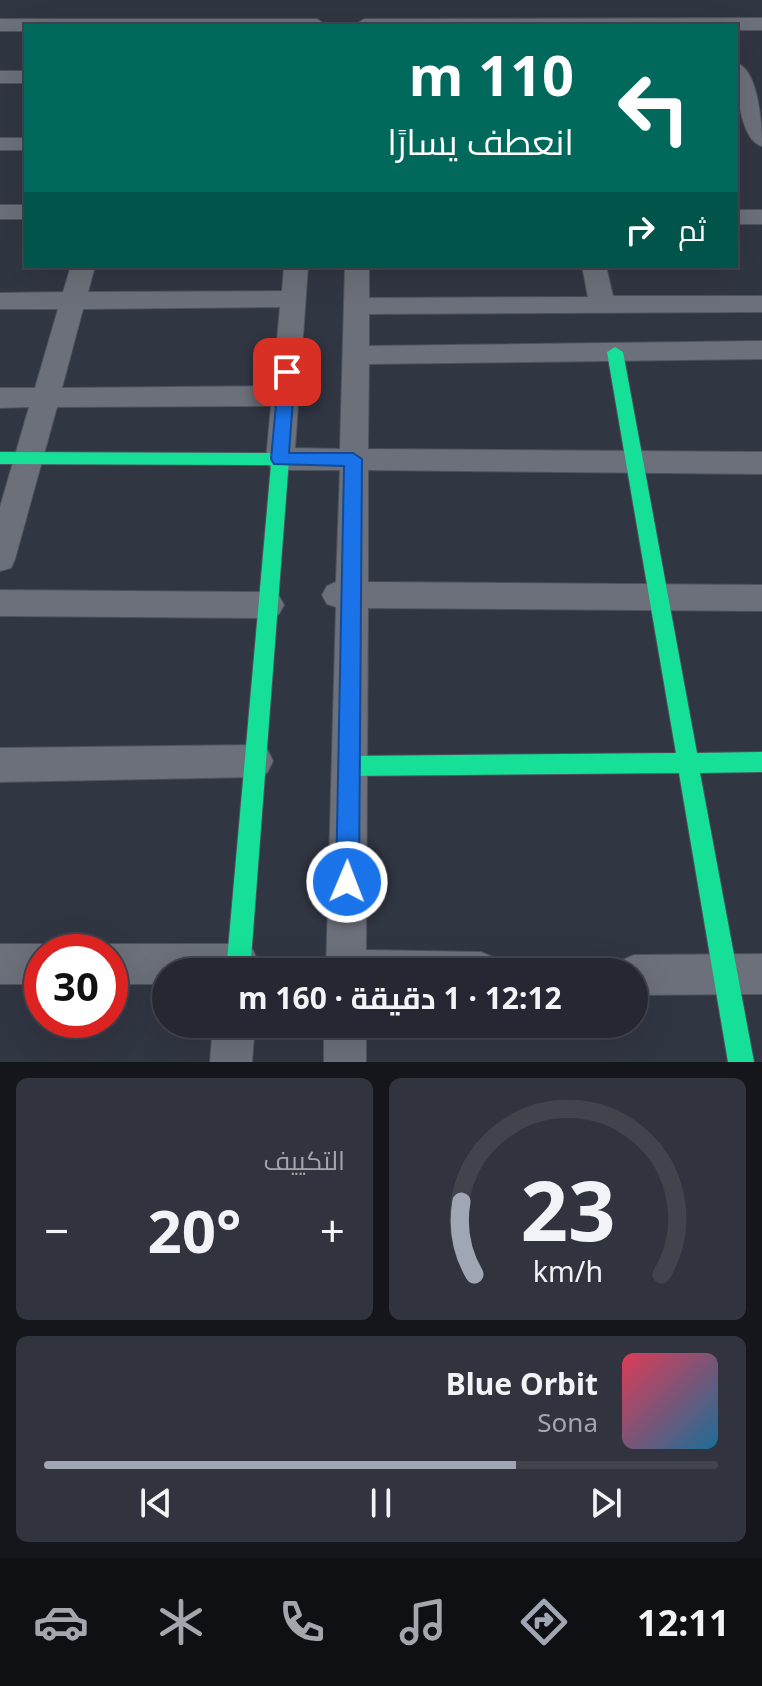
<!DOCTYPE html>
<html lang="ar">
<meta charset="utf-8">
<style>
body{margin:0;font-family:"Noto Sans",Cairo,sans-serif;background:#31343e;color:#f1f3f6;direction:rtl;height:100vh;display:flex;flex-direction:column;font-size:30px;white-space:nowrap}
*{box-sizing:border-box;margin:0}
p{font-size:26px;color:#a3a6ac}
.icon{flex:none;width:44px;height:44px;fill:none;stroke:currentColor;stroke-width:2;stroke-linecap:round;stroke-linejoin:round}
.map{position:relative;height:1062px;overflow:hidden;direction:ltr}
.drawer{display:flex;flex-direction:column;gap:16px;padding:16px;background:#14161c;flex:1}
.drawer>*{flex:none}
.guide{position:absolute;left:24px;top:24px;width:714px;height:244px;border-radius:0px;box-shadow:0 8px 32px #0002,0 0 0 2px #42444d;direction:rtl;background:#00695c;color:#fff;overflow:hidden}
.speed{position:absolute;left:24px;top:934px;display:flex;gap:16px;font-size:40px;font-weight:700;text-align:center}
.speed>*{display:grid;place-content:center;width:104px;height:104px;border-radius:50%;background:#252832;box-shadow:0 8px 32px #0002,0 0 0 2px #42444d;line-height:1}
.speed .limit{border:12px solid #d22;background:#fff;color:#111}
.pin{position:absolute;display:grid;place-items:center;width:68px;height:68px;color:#fff;margin:-34px;border-radius:16px;box-shadow:0 4px 12px #0006}
.me{position:absolute;width:88px;margin:-44px;rotate:1deg;stroke-linejoin:round;filter:drop-shadow(0 0 6px #0008)}
.turn{display:flex;align-items:center;gap:28px;height:168px;padding:0 32px;font-size:36px}
.turn .icon{width:104px;height:104px;stroke-width:2.5}
.turn b{display:block;font-size:56px;line-height:68px}
.then{display:flex;align-items:center;height:76px;padding:0 32px;background:#0003;gap:16px;font-size:30px}
.big{font-size:60px;font-weight:700;line-height:1.1}
.drawer .tile{flex:1;display:flex;flex-direction:column;justify-content:center;gap:12px;min-width:0;padding:0 28px;border-radius:12px;background:#31343e}
.drawer .dial{align-items:center;gap:0}
.dial svg{height:208px;overflow:visible;fill:none;stroke:#42444d;stroke-width:7;stroke-linecap:round;text-anchor:middle}
.dial text{fill:#f1f3f6;stroke:none}
.song{display:flex;align-items:center;gap:24px}
.cover{width:96px;height:96px;border-radius:12px;background:linear-gradient(135deg,hsl(350 70% 55%),hsl(200 70% 35%))}
.played{height:8px;border-radius:4px;background:linear-gradient(90deg,#a1a6b5 70%,#42444d 70%)}
.keys{display:flex;justify-content:space-around;direction:ltr}
.heat{display:flex;justify-content:space-between;align-items:center;font-size:44px;direction:ltr}
.drawer .tiles{flex:1;display:grid;gap:16px;grid-template-columns:1fr 1fr}
.tile:last-child{grid-column:span 2}
.trip{position:absolute;left:152px;top:958px;width:496px;height:80px;border-radius:40px;background:#252832;box-shadow:0 8px 32px #0002,0 0 0 2px #42444d;font-weight:700;line-height:80px;text-align:center;direction:rtl}
.tabs{display:flex;height:128px;justify-content:space-around;align-items:center;background:#0f1014;color:#a3a6ac}
.tabs .icon{width:56px;height:56px}
.tabs .selected{color:#a1a6b5}
.tabs b{font-size:36px;color:#f1f3f6}
.map>svg:first-child{display:block}
.lines{fill:none;stroke-linecap:round;stroke-linejoin:round}
.street-casing{stroke:#4d525d;stroke-width:2}
.fast-casing{stroke:#4d525d;stroke-width:2}
.street{fill:#6c707a;fill-rule:evenodd}
.fast{fill:#16e098;fill-rule:evenodd}
.route{fill:#1a73e8;stroke:#114b97;stroke-width:2}
</style>
<div class="map">
<svg width="762" height="1062" viewBox="0 0 762 1062">
<rect width="100%" height="100%" fill="#313643"/>
<g class="lines">
<defs>
<g id="street">
<path d="M762 18V30H736V26L355 25 364 19Z"/>
<path d="M0 19H317L326 25 26 26V31H0Z"/>
<path d="M736 63C759 69 762 127 762 146 739 141 736 83 736 63Z"/>
<rect x="0" y="71" width="26" height="12"/>
<rect x="0" y="138" width="26" height="12"/>
<rect x="0" y="205" width="26" height="14"/>
<rect x="736" y="210" width="26" height="14"/>
<path d="M71 266H95L88 292 282 291 284 266H308L295 448 340 449 345 266H369V298L588 297 582 266H606L613 296H762V312L369 314V346L762 341V359L369 364 368 449 762 452V474L368 470V582L762 585V611L368 608 366 950 481 952 495 958 501 972H326L336 607 327 604 322 595 327 586 336 582 340 470H280L270 467 266 459 271 406 57 407 15 559 11 568 0 571V507L29 407 0 408V388H35L58 309H0V293L63 292ZM280 307 273 386 62 388 83 309Z"/>
<path d="M0 590 268 592 279 596 284 605 279 614 268 618 0 616Z"/>
<path d="M255 745 267 749 273 761 267 773 255 777 0 782V748Z"/>
<path d="M0 944H42L56 950 42 952V984H0Z"/>
<path d="M110 944H239L253 950 259 964 256 972H166V984H110V952H95Z"/>
<path d="M762 954V994L634 995V972H615L620 961 634 955Z"/>
<path d="M213 1024H255L252 1062H210Z"/>
<rect x="324" y="1024" width="42" height="38"/>
</g>
<g id="fast">
<path d="M615 347 623 352 697 753 762 752V772L700 773 754 1062H728L679 773 349 776 342 773 338 766 342 759 349 756 676 753 607 352Z"/>
<path d="M0 452 280 453 289 459 250 972H226L271 465 0 464Z"/>
</g>
</defs>
<use href="#street" class="street-casing"/>
<use href="#fast" class="fast-casing"/>
<use href="#street" class="street"/>
<use href="#fast" class="fast"/>
</g>
<path class="route" d="M287 366 295 372 289 453H353L362 459 359 882 355 891 347 894 339 891 336 882 344 466 274 464 271 459 279 372Z"/>
</svg>
<div class="speed"><div class="limit">30</div></div>
<div class="pin" style="left:287px;top:372px;background:#d93025"><svg class="icon" aria-label="arrive" viewBox="0 0 24 24"><path d="M6 21V4h12l-3 4 3 4H6"/></svg></div>
<svg class="me" style="left:347px;top:882px" viewBox="-20 -20 40 40"><circle r="17" fill="#1a73e8" stroke="#fff" stroke-width="3"/><path d="M0-11L8 9 0 5-8 9z" fill="#fff"/></svg>
<div class="trip">12:12 · 1 دقيقة · 160 m</div>
<div class="guide">
<div class="turn"><svg class="icon" aria-label="left" viewBox="0 0 24 24"><path d="M17 20v-9H6M10 6l-5 5 5 5"/></svg><div><b>110 m</b>انعطف يسارًا</div></div>
<div class="then">ثم<svg class="icon" aria-label="right" viewBox="0 0 24 24"><path d="M7 20v-9h11M14 6l5 5-5 5"/></svg></div>
</div>
</div>
<section class="drawer">
<div class="tiles">
<div class="tile dial"><svg viewBox="0 0 100 80">
<path d="M14 69A42 42 0 1 1 86 69"/>
<path d="M14 69A42 42 0 0 1 9 41" stroke="#a1a6b5"/>
<text x="50" y="56" font-size="32" font-weight="700">23</text>
<text x="50" y="72" font-size="11">km/h</text>
</svg></div>
<div class="tile"><p>التكييف</p>
<div class="heat"><a>−</a><b class="big">20°</b><a>+</a></div>
</div>
<div class="tile">
<div class="song"><i class="cover"></i><div><b>Blue Orbit</b><p>Sona</p></div></div>
<div class="played"></div>
<div class="keys"><svg class="icon" aria-label="previous" viewBox="0 0 24 24"><path d="M18 5L8 12l10 7zM5 5v14"/></svg><svg class="icon" aria-label="pause" viewBox="0 0 24 24"><path d="M8 5v14M16 5v14"/></svg><svg class="icon" aria-label="next" viewBox="0 0 24 24"><path d="M6 5l10 7-10 7zM19 5v14"/></svg></div>
</div>
</div>
</section>
<nav class="tabs">
<b>12:11</b>
<svg class="icon selected" aria-label="directions" viewBox="0 0 24 24"><path d="M12 3l9 9-9 9-9-9zM9 14v-3h6M13 9l2 2-2 2"/></svg>
<svg class="icon" aria-label="music" viewBox="0 0 24 24"><path d="M9 18V5l10-2v13"/><circle cx="6" cy="18" r="3"/><circle cx="16" cy="16" r="3"/></svg>
<svg class="icon" aria-label="phone" viewBox="0 0 24 24"><path d="M5 4h4l2 5-3 2q2 4 5 5l2-3 5 2v4C11 20 4 13 5 4z"/></svg>
<svg class="icon" aria-label="climate" viewBox="0 0 24 24"><path d="M12 3v18M4 7l16 10M4 17L20 7"/></svg>
<svg class="icon" aria-label="car" viewBox="0 0 24 24"><path d="M5 17H2v-5l4-1 3-4h7l3 4 3 1v5h-3M9 17h6M6 11h13"/><circle cx="7" cy="17" r="2"/><circle cx="17" cy="17" r="2"/></svg>
</nav>
